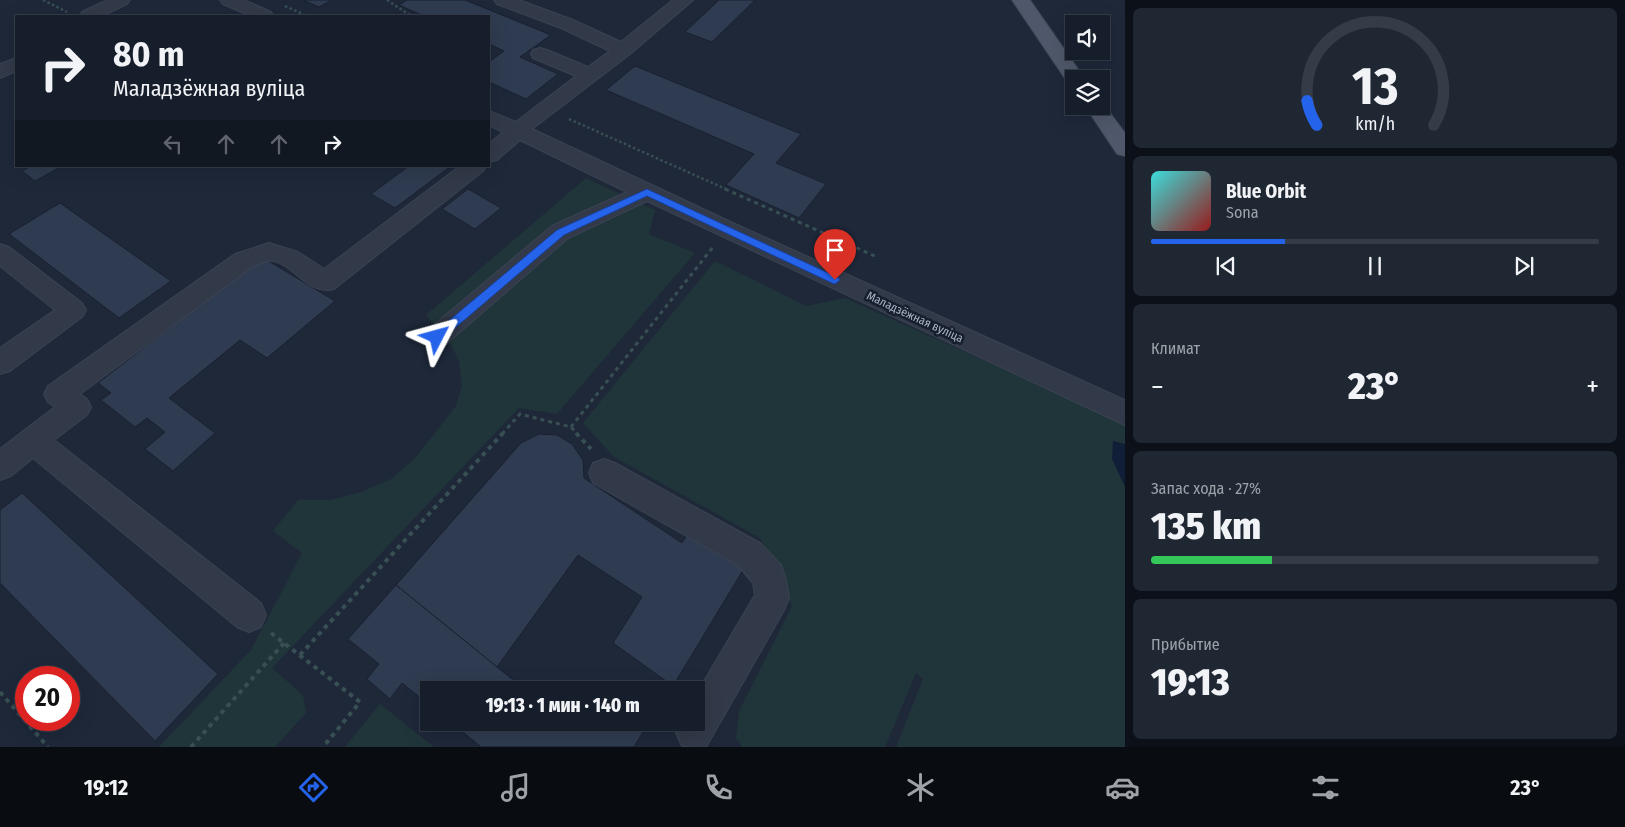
<!DOCTYPE html>
<html lang="ru">
<meta charset="utf-8">
<style>
body{margin:0;font-family:"Fira Sans Condensed",sans-serif;background:#1f2733;color:#f1f3f6;height:100vh;display:flex;flex-direction:column;font-size:19px;white-space:nowrap}
*{box-sizing:border-box;margin:0}
p{font-size:16px;color:#9ea2a9}
.icon{flex:none;width:28px;height:28px;fill:none;stroke:currentColor;stroke-width:2;stroke-linecap:round;stroke-linejoin:round}
.map{position:relative;flex:1;overflow:hidden}
.sheet{display:flex;flex-direction:column;gap:8px;padding:8px;background:#0c1018;width:500px}
.sheet>*{flex:none}
.guide{position:absolute;left:15px;top:15px;width:475px;height:152px;border-radius:0px;box-shadow:0 5px 20px #0002,0 0 0 1px #353c47;background:#161e2b;color:#f1f3f6;overflow:hidden}
.tools{position:absolute;left:1065px;top:15px;display:grid;gap:10px}
.tools a{display:grid;place-items:center;width:45px;height:45px;border-radius:0px;background:#161e2b;box-shadow:0 5px 20px #0002,0 0 0 1px #353c47;font-size:25px}
.speed{position:absolute;left:15px;top:666px;display:flex;gap:10px;font-size:25px;font-weight:700;text-align:center}
.speed>*{display:grid;place-content:center;width:65px;height:65px;border-radius:50%;background:#161e2b;box-shadow:0 5px 20px #0002,0 0 0 1px #353c47;line-height:1}
.speed .limit{border:8px solid #d22;background:#fff;color:#111}
.pin{position:absolute;display:grid;place-items:center;width:42px;height:42px;color:#fff;margin:-51px -21px;border-radius:50% 50% 50% 0;rotate:-45deg;box-shadow:0 0 5px #0007}
.pin .icon{rotate:45deg}
.me{position:absolute;width:55px;margin:-28px;rotate:51deg;stroke-linejoin:round;filter:drop-shadow(0 0 4px #0008)}
.turn{display:flex;align-items:center;gap:18px;height:105px;padding:0 15px;font-size:22px}
.turn .icon{width:65px;height:65px;stroke-width:2.5}
.turn b{display:block;font-size:35px;line-height:42px}
.lanes{display:flex;align-items:center;height:48px;padding:0 15px;background:#0003;justify-content:center;gap:25px;direction:ltr}
.lanes .off{opacity:.35}
.big{font-size:38px;font-weight:800;line-height:1.1}
.sheet .tile{flex:1;display:flex;flex-direction:column;justify-content:center;gap:8px;min-width:0;padding:0 18px;border-radius:8px;background:#1f2733}
.sheet .dial{align-items:center;gap:0}
.dial svg{height:130px;overflow:visible;fill:none;stroke:#353c47;stroke-width:7;stroke-linecap:round;text-anchor:middle}
.dial text{fill:#f1f3f6;stroke:none}
.song{display:flex;align-items:center;gap:15px}
.cover{width:60px;height:60px;border-radius:8px;background:linear-gradient(135deg,hsl(180 70% 55%),hsl(0 70% 35%))}
.played{height:5px;border-radius:2px;background:linear-gradient(90deg,#2563eb 30%,#353c47 30%)}
.keys{display:flex;justify-content:space-around;direction:ltr}
.heat{display:flex;justify-content:space-between;align-items:center;font-size:28px;direction:ltr}
.charge{height:8px;border-radius:4px;background:linear-gradient(90deg,#34c759 27%,#353c47 0)}
.trip{position:absolute;left:420px;top:681px;width:285px;height:50px;border-radius:0px;background:#161e2b;box-shadow:0 5px 20px #0002,0 0 0 1px #353c47;font-weight:800;line-height:50px;text-align:center}
.tabs{display:flex;height:80px;justify-content:space-around;align-items:center;background:#090c11;color:#9ea2a9}
.tabs .icon{width:35px;height:35px}
.tabs .current{color:#2563eb}
.tabs b{font-size:22px;color:#f1f3f6}
main{display:flex;flex:1;min-height:0}
.map>svg:first-child{display:block}
.green{fill:#20353a}
.water{fill:#111e37}
.building{fill:#2f3b50;stroke:#192130}
.lines{fill:none;stroke-linecap:round;stroke-linejoin:round}
.minor-casing{stroke:#3b4353;stroke-width:2}
.major-casing{stroke:#3b4353;stroke-width:2}
.path-far2{stroke:#384f53;stroke-width:2.5;stroke-dasharray:2.5 2.5;stroke-linecap:butt}
.path-far1{stroke:#384f53;stroke-width:3;stroke-dasharray:4 4;stroke-linecap:butt}
.path{stroke:#384f53;stroke-width:4;stroke-dasharray:4.5 4.5;stroke-linecap:butt}
.minor{fill:#323a49;fill-rule:evenodd}
.major{fill:#4f586a;fill-rule:evenodd}
.route{fill:#2563eb;stroke:#184099}
.labels{text-anchor:middle;stroke-width:5;stroke-linejoin:round;paint-order:stroke}
.street-label{font-size:12px;fill:#abb4c6;stroke:#171f2e}
</style>
<main>
<div class="map">
<svg width="1125" height="747" viewBox="0 0 1125 747">
<rect width="100%" height="100%" fill="#1e2839"/>
<g class="green">
<path d="M586 178 655 210 649 234 695 253 557 414 519 408 272 668 303 695 306 713 275 747H159L251 650 302 553 273 531 298 500H331L361 492 391 479 416 457 456 406 462 386 459 361 449 342 426 315Z"/>
<path d="M715 261 806 306 845 298 1125 424V747H896L923 679 916 673 885 747H742L736 738 739 711 792 606 760 538 614 457 583 423Z"/>
<path d="M380 704 434 747H345Z"/>
</g>
<path class="water" d="M1113 441 1125 444V487L1112 459Z"/>
<g class="building">
<path d="M303 0H332L319 7Z"/>
<path d="M407 0H465L551 35 520 57 558 74 526 99 489 82V62L504 51 489 44V16H424L399 5Z"/>
<path d="M719 0H755L712 42 685 32Z"/>
<path d="M635 66 801 134 776 163 826 184 799 218 726 185 754 154 606 90Z"/>
<path d="M31 166H62L35 181 22 171Z"/>
<path d="M409 166H451L395 208 371 194Z"/>
<path d="M468 189 501 208 475 229 442 209Z"/>
<path d="M60 203 171 281 119 318 9 234Z"/>
<path d="M262 257 335 301 267 358 240 340 169 398 215 433 173 471 145 449 165 432 147 418 135 427 101 400 111 393 98 383Z"/>
<path d="M539 434 557 435 572 444 583 460 584 478 682 543 691 529 748 562 673 686 613 643 642 597 578 555 497 667 396 585 521 443Z"/>
<path d="M22 493 218 674 155 741 0 583V510Z"/>
<path d="M396 585 497 667 526 690H429V705L402 683 390 699 367 679 379 664 348 639Z"/>
<path d="M451 722H640L646 727 634 747H481Z"/>
</g>
<g class="lines">
<defs>
<g id="minor">
<path d="M107 0H130L127 4 102 16H79L82 12Z"/>
<path d="M220 0H244L271 12 274 16H251L223 4Z"/>
<path d="M494 0H519L573 20 621 42 673 0H693L630 54 532 129 735 224 1125 400V425L647 201 568 238 446 344 437 347 428 344 424 337 428 330 552 226 627 192 520 140 497 160 489 162V144L503 132 489 125V111L516 122 576 76 533 58 531 54 533 50 540 48 547 50 588 67 610 51 561 28 497 4Z"/>
<path d="M16 58V71L0 78V64Z"/>
<path d="M460 166H486L483 171 334 289C306 297 291 258 268 261 263 262 257 265 253 266L80 394 87 399 91 407 87 415 54 440 261 603 266 615 261 627 249 632 237 627 33 458 11 476 0 480V449L55 407 48 402 44 394 48 386 235 254 269 243 298 252 324 269Z"/>
<path d="M0 244 9 247 82 303 86 310 82 317 10 371 0 374V348L55 310 0 266Z"/>
<path d="M604 459 615 463 760 543 781 565 785 576 789 598 784 610 706 747 682 746 676 733 681 722H696V695L755 595 753 583 738 565 593 483 589 473 593 463Z"/>
</g>
<g id="major">
<path d="M1012 0H1030L1085 79H1074V85L1068 83Z"/>
<path d="M1101 101 1125 133V156L1117 154 1085 106H1101Z"/>
</g>
</defs>
<use href="#minor" class="minor-casing"/>
<use href="#major" class="major-casing"/>
<g class="path-far2">
<path d="M43 0 67 12"/>
<path d="M387 0 411 16"/>
<path d="M285 6 307 16"/>
<path d="M569 119 728 190"/>
</g>
<g class="path-far1">
<path d="M725 189 877 257"/>
<path d="M571 427 713 247"/>
<path d="M502 434 520 414 571 427 577 434"/>
</g>
<g class="path">
<path d="M576 433 591 449"/>
<path d="M271 633 360 702 323 747"/>
<path d="M300 655 503 433"/>
<path d="M0 692 48 747"/>
<path d="M191 747 284 643"/>
</g>
<use href="#minor" class="minor"/>
<use href="#major" class="major"/>
</g>
<path class="route" d="M647 189 839 278 840 280 835 284 832 283 647 196 564 235 441 340H433L431 337 433 334 557 230Z"/>
<g class="labels">
<g class="street-label">
<text transform="translate(915 317) rotate(25)" y="4">Маладзёжная вуліца</text>
</g>
</g>
</svg>
<div class="tools">
<a><svg class="icon" aria-label="sound" viewBox="0 0 24 24"><path d="M4 9h4l5-4v14l-5-4H4zM17 9q2 3 0 6"/></svg></a>
<a><svg class="icon" aria-label="layers" viewBox="0 0 24 24"><path d="M12 4l9 5-9 5-9-5zM3 14l9 5 9-5"/></svg></a>
</div>
<div class="speed"><div class="limit">20</div></div>
<div class="pin" style="left:835px;top:280px;background:#d93025"><svg class="icon" aria-label="arrive" viewBox="0 0 24 24"><path d="M6 21V4h12l-3 4 3 4H6"/></svg></div>
<svg class="me" style="left:437px;top:337px" viewBox="-20 -20 40 40"><path d="M0-17L14 15 0 8-14 15z" fill="#2563eb" stroke="#fff" stroke-width="4"/></svg>
<div class="trip">19:13 · 1 мин · 140 m</div>
<div class="guide">
<div class="turn"><svg class="icon" aria-label="right" viewBox="0 0 24 24"><path d="M7 20v-9h11M14 6l5 5-5 5"/></svg><div><b>80 m</b>Маладзёжная вуліца</div></div>
<div class="lanes"><svg class="icon off" aria-label="left" viewBox="0 0 24 24"><path d="M17 20v-9H6M10 6l-5 5 5 5"/></svg><svg class="icon off" aria-label="ahead" viewBox="0 0 24 24"><path d="M12 20V5M6 11l6-6 6 6"/></svg><svg class="icon off" aria-label="ahead" viewBox="0 0 24 24"><path d="M12 20V5M6 11l6-6 6 6"/></svg><svg class="icon" aria-label="right" viewBox="0 0 24 24"><path d="M7 20v-9h11M14 6l5 5-5 5"/></svg></div>
</div>
</div>
<section class="sheet">
<div class="tile dial"><svg viewBox="0 0 100 80">
<path d="M14 69A42 42 0 1 1 86 69"/>
<path d="M14 69A42 42 0 0 1 8 54" stroke="#2563eb"/>
<text x="50" y="56" font-size="32" font-weight="700">13</text>
<text x="50" y="72" font-size="11">km/h</text>
</svg></div>
<div class="tile">
<div class="song"><i class="cover"></i><div><b>Blue Orbit</b><p>Sona</p></div></div>
<div class="played"></div>
<div class="keys"><svg class="icon" aria-label="previous" viewBox="0 0 24 24"><path d="M18 5L8 12l10 7zM5 5v14"/></svg><svg class="icon" aria-label="pause" viewBox="0 0 24 24"><path d="M8 5v14M16 5v14"/></svg><svg class="icon" aria-label="next" viewBox="0 0 24 24"><path d="M6 5l10 7-10 7zM19 5v14"/></svg></div>
</div>
<div class="tile"><p>Климат</p>
<div class="heat"><a>−</a><b class="big">23°</b><a>+</a></div>
</div>
<div class="tile"><p>Запас хода · 27%</p><b class="big">135 km</b><div class="charge"></div></div>
<div class="tile"><p>Прибытие</p><b class="big">19:13</b></div>
</section>
</main>
<nav class="tabs">
<b>19:12</b>
<svg class="icon current" aria-label="directions" viewBox="0 0 24 24"><path d="M12 3l9 9-9 9-9-9zM9 14v-3h6M13 9l2 2-2 2"/></svg>
<svg class="icon" aria-label="music" viewBox="0 0 24 24"><path d="M9 18V5l10-2v13"/><circle cx="6" cy="18" r="3"/><circle cx="16" cy="16" r="3"/></svg>
<svg class="icon" aria-label="phone" viewBox="0 0 24 24"><path d="M5 4h4l2 5-3 2q2 4 5 5l2-3 5 2v4C11 20 4 13 5 4z"/></svg>
<svg class="icon" aria-label="climate" viewBox="0 0 24 24"><path d="M12 3v18M4 7l16 10M4 17L20 7"/></svg>
<svg class="icon" aria-label="car" viewBox="0 0 24 24"><path d="M5 17H2v-5l4-1 3-4h7l3 4 3 1v5h-3M9 17h6M6 11h13"/><circle cx="7" cy="17" r="2"/><circle cx="17" cy="17" r="2"/></svg>
<svg class="icon" aria-label="filters" viewBox="0 0 24 24"><path d="M4 7h16M4 17h16"/><circle cx="9" cy="7" r="2"/><circle cx="15" cy="17" r="2"/></svg>
<b>23°</b>
</nav>
